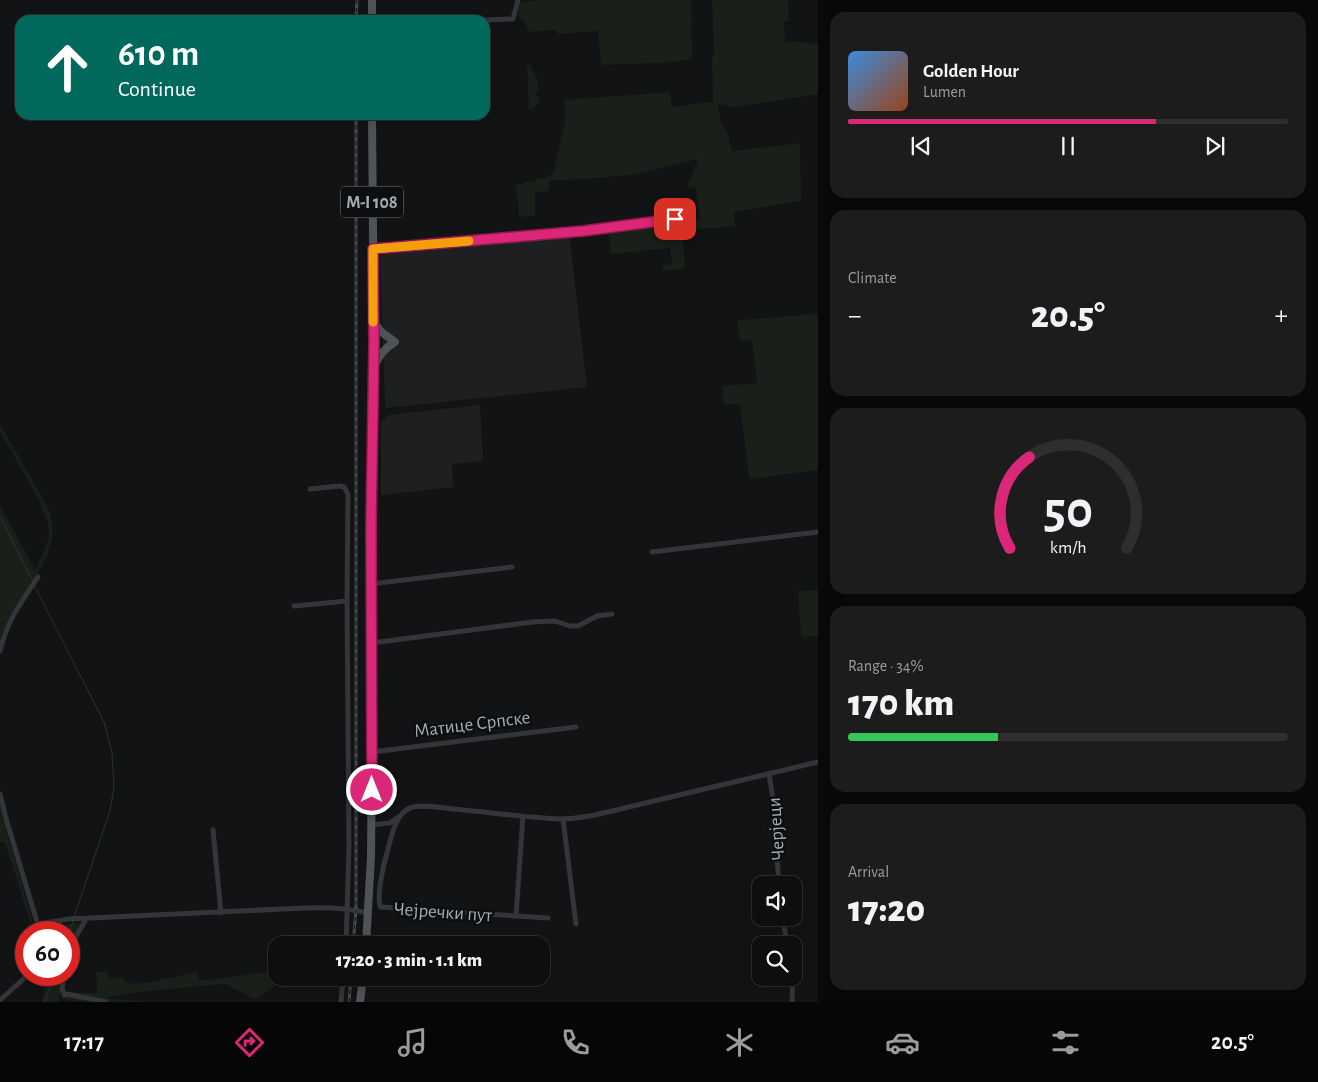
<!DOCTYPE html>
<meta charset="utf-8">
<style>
body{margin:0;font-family:"Alegreya Sans",sans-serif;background:#1c1c1d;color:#f1f3f6;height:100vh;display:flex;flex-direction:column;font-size:19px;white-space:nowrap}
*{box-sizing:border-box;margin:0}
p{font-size:16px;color:#9b9c9e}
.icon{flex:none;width:28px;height:28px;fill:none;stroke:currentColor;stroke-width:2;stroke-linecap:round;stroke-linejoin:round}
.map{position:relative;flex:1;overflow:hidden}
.side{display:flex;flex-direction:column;gap:12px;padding:12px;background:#080808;width:500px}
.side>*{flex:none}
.hud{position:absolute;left:15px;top:15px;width:475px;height:105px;border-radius:15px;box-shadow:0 2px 8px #0003,0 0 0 1px #2e2e2f;background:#00695c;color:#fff;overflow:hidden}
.controls{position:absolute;left:752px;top:876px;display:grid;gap:10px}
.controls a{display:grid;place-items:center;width:50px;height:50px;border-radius:10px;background:#0e0e0f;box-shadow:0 2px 8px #0003,0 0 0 1px #2e2e2f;font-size:25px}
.speed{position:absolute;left:15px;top:921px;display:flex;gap:10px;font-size:25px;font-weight:700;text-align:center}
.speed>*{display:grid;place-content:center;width:65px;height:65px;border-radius:50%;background:#0e0e0f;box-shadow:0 2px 8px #0003,0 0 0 1px #2e2e2f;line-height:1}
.speed .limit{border:8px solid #d22;background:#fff;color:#111}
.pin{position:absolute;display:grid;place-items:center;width:42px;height:42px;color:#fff;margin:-21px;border-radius:10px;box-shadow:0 2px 8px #0006}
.me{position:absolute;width:55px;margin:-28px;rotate:0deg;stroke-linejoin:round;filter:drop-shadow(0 0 4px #0008)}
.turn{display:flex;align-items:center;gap:18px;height:105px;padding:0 20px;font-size:22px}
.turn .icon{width:65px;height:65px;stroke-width:2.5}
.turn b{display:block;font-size:35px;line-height:42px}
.big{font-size:38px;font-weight:800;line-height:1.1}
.side .card{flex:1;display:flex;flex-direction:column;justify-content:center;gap:8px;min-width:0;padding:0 18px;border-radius:15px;background:#1c1c1d}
.side .dial{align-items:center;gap:0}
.dial svg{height:130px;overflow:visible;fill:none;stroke:#2e2e2f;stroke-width:7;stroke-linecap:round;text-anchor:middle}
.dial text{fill:#f1f3f6;stroke:none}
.song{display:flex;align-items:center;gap:15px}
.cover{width:60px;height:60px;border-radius:8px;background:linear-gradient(135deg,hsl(210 70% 55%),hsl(20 70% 35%))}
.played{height:5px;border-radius:2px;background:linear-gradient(90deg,#db2777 70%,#2e2e2f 70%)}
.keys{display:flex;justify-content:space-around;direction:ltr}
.heat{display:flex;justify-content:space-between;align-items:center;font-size:28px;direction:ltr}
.charge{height:8px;border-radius:4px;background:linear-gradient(90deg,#34c759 34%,#2e2e2f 0)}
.trip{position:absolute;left:268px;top:936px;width:282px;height:50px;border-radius:15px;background:#0e0e0f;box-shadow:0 2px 8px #0003,0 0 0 1px #2e2e2f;font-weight:800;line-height:50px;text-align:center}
.menu{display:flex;height:80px;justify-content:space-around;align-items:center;background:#060606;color:#9b9c9e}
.menu .icon{width:35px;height:35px}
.menu .current{color:#db2777}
.menu b{font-size:22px;color:#f1f3f6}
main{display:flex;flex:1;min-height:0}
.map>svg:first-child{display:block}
.built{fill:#1e1f21}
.green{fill:#191f19}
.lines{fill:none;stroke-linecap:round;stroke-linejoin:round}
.stream{stroke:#293337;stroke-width:1}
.minor{stroke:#333539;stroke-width:5}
.primary{stroke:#4f5358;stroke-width:8}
.rail-casing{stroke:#46494e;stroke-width:3}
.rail{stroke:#0d0e0f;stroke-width:1;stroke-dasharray:4;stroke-linecap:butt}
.route-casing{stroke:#8e194d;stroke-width:12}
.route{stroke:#db2777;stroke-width:9}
.slow{stroke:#f59e0b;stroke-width:9}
.labels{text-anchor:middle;stroke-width:5;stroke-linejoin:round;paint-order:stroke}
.shield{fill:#0d0e0f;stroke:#777d82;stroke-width:1}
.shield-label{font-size:18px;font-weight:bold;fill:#a4acb4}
.street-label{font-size:19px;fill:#a4acb4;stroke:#0d0e0f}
</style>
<main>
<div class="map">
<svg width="818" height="1002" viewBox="0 0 818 1002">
<rect width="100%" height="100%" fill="#121314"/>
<g class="built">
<path d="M569 233 587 387 385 408 380 255Z"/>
<path d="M480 405 483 461 452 464 453 487 381 495V423L389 415Z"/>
</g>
<g class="green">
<path d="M540 0H691L692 59 659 63 601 65 598 31 558 34 556 30 529 32C527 24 524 21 518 16L520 2Z"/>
<path d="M712 0H788L789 21 784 22 785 43 795 41 818 44V94L735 107 718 104 721 123 728 134 732 151 800 143 801 201 734 212 735 226 682 231 685 268 663 271 662 265 672 264 670 248 611 254 608 230 700 218 695 187 687 188 698 159 637 174 599 178 549 181V191L535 192V216L519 217 516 185H524V182H535V179L547 177 553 174 565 122 564 100 670 92 672 107 708 102 713 103 712 55 714 54Z"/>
<path d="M527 65H530L538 80V92H536V96L539 97V103L529 111Z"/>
<path d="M818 314V470L749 479 740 404 724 405 722 386 757 383 752 341 740 340 737 320Z"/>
<path d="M0 424 47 506C70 560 11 593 0 642V505L35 570 44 552 49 537 48 522 37 496 0 431Z"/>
<path d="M818 590V636L801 637 798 591Z"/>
<path d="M0 801 7 834 36 932 31 924 5 842H0Z"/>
<path d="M79 923 69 954V932H63L66 924Z"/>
<path d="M107 971 109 979 120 977 128 984 139 982 140 984 198 972 199 981 276 971V978H295L286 979 255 999 225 984 138 992 109 997 110 999 156 1002H79L63 999 64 993H97L96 973Z"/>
<path d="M46 975H62C59 984 62 993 58 1002H42L44 993Z"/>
</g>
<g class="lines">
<g class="stream">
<path d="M0 517 33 581"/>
<path d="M34 585 104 722 112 753 114 787 110 811 74 917"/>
<path d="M69 933 73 921"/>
<path d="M45 1002 54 975"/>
</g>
<g class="minor">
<path d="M485 20 513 19 518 0"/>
<path d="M373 249 567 232 675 219"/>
<path d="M310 489 340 486 344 487 348 494 347 601 349 847 346 945"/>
<path d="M652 552 818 532"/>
<path d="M371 584 512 567"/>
<path d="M294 606 347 601"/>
<path d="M372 643 532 622 555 621 570 626H578L597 616 612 614"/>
<path d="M0 651C7 620 21 603 38 577"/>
<path d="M372 752 576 727"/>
<path d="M769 774 773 799 779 885"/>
<path d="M0 794 7 822 40 932"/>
<path d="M523 816 516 916 381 907 380 906C377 894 383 866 387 853 391 839 394 817 408 809 418 803 442 808 453 809 489 812 525 818 560 819 572 819 583 817 595 815L818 762"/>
<path d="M563 819 576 924"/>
<path d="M371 825 390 823 398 817"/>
<path d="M213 830 221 913"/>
<path d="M516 916 548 918"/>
<path d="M782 918 788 945"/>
<path d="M38 926 45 923 69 919 305 908C327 907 347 908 369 913"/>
<path d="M69 958 74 940 86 919"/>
<path d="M64 975 62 988 64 995 67 994 106 1002"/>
<path d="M0 1000 28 975"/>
<path d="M341 1002 343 978"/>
<path d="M792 1002 793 978"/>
</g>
<g class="primary">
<path d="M372 20V0"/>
<path d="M374 321 380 331 395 342C385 348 380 354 375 365"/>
<path d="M366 945 371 856 372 752 371 526 374 342 372 115"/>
<path d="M360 1002 363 978"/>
</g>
<defs>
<g id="rail">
<path d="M356 20 357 0"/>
<path d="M353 945 356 910V115"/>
<path d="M349 1002 351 978"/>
</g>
</defs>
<use href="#rail" class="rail-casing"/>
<use href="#rail" class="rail"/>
</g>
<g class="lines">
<defs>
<path id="route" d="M372 790 371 526 374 342 373 249 583 231 675 219"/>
</defs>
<use href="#route" class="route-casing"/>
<use href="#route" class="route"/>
<path class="slow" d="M373 322V249L469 241"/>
</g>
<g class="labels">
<rect class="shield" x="341" y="186.5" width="62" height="31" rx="4"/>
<g class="shield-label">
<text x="372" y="208">M-I 108</text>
</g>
<g class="street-label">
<text transform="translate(472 723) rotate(-7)" y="7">Матице Српске</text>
<text transform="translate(775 829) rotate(-94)" y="7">Черјеци</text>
<text transform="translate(443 911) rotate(4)" y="7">Чејречки пут</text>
</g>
</g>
</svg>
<div class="controls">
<a><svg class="icon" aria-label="sound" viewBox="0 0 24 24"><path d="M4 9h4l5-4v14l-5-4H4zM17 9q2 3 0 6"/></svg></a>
<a><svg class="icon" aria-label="search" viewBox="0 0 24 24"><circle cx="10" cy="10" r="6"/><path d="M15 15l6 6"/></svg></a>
</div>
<div class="speed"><div class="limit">60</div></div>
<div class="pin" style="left:675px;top:219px;background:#d93025"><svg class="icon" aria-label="arrive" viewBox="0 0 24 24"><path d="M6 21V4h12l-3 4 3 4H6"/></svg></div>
<svg class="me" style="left:372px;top:790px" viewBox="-20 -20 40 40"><circle r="17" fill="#db2777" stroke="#fff" stroke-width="3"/><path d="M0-11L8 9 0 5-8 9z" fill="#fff"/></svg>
<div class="trip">17:20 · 3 min · 1.1 km</div>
<div class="hud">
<div class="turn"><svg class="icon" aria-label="ahead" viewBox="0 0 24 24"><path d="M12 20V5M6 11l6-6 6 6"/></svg><div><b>610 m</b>Continue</div></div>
</div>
</div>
<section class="side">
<div class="card">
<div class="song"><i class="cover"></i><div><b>Golden Hour</b><p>Lumen</p></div></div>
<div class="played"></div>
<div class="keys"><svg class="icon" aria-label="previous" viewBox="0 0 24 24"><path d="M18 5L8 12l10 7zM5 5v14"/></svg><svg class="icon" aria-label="pause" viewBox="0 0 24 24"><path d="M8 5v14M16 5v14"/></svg><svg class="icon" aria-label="next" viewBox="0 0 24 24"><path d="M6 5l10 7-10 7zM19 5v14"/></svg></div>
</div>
<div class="card"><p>Climate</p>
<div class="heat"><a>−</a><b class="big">20.5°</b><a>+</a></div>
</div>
<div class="card dial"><svg viewBox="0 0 100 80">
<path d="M14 69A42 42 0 1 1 86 69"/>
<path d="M14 69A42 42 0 0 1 26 13" stroke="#db2777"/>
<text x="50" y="56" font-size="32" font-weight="700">50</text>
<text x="50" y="72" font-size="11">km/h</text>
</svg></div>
<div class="card"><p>Range · 34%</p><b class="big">170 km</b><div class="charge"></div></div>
<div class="card"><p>Arrival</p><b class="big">17:20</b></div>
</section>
</main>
<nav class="menu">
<b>17:17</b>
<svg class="icon current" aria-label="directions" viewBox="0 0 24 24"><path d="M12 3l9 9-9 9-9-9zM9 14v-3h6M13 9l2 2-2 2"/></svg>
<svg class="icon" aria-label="music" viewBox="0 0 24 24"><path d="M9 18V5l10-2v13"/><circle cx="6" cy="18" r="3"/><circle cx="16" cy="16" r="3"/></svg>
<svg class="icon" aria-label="phone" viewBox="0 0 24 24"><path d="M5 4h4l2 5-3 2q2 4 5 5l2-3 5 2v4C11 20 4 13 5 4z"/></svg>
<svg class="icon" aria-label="climate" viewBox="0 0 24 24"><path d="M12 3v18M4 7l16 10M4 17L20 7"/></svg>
<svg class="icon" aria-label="car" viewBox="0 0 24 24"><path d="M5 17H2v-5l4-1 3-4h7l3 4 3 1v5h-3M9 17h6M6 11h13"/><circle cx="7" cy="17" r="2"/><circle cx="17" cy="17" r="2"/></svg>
<svg class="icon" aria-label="filters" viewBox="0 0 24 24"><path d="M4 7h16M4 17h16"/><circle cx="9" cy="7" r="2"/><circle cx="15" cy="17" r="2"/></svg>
<b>20.5°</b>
</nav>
